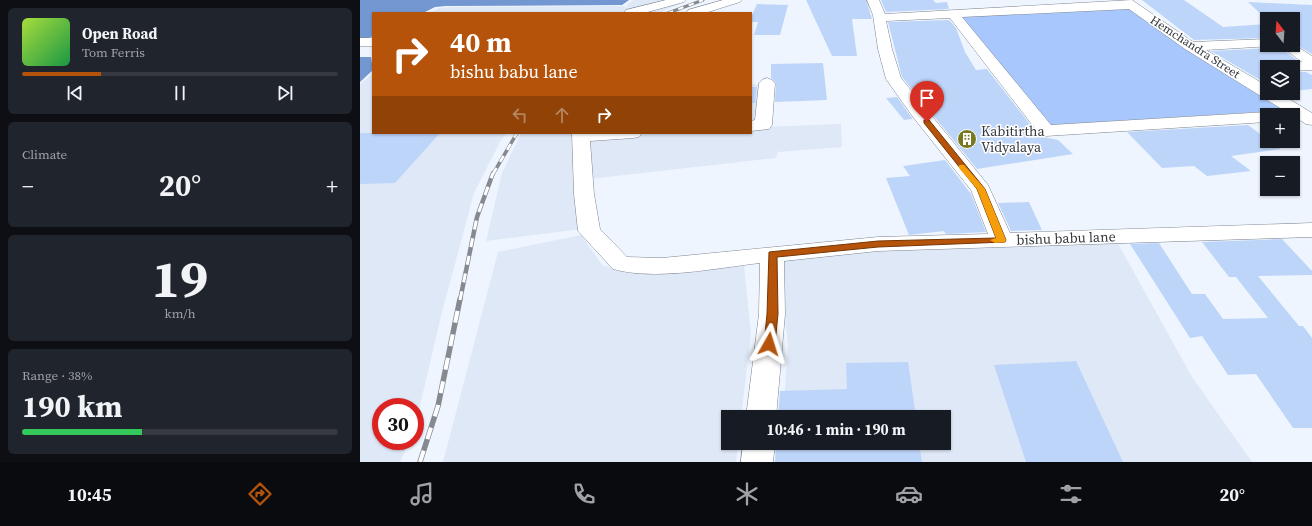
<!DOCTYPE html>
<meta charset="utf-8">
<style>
body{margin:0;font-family:"Source Serif 4",serif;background:#20242c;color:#f1f3f6;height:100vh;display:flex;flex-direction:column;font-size:15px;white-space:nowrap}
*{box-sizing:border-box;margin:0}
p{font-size:13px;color:#9ea1a6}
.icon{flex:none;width:22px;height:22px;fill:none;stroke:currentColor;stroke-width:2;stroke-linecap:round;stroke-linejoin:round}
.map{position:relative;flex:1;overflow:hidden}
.details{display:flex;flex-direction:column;gap:8px;padding:8px;background:#0d0f14;width:360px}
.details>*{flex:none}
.hud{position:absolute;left:12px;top:12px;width:380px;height:122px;border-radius:0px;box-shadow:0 1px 3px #0004;background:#b45309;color:#fff;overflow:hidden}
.needle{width:26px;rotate:343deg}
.buttons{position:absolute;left:900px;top:12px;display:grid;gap:8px}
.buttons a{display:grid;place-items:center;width:40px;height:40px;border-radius:0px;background:#171b24;box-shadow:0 1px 3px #0004;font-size:20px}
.speed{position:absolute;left:12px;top:398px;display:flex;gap:8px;font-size:20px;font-weight:700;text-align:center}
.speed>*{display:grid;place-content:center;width:52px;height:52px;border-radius:50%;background:#171b24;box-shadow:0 1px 3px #0004;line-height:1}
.speed .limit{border:6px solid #d22;background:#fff;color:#111}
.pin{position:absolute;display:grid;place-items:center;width:34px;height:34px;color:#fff;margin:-41px -17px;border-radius:50% 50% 50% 0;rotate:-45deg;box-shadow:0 0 4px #0007}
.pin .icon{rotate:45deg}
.me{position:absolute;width:44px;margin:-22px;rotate:6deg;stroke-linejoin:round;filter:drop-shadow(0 0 3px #0008)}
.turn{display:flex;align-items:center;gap:14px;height:84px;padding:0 12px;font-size:18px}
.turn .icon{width:52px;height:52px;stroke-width:2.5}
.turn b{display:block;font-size:28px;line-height:34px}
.lanes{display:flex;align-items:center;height:38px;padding:0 12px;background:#0003;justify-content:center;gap:20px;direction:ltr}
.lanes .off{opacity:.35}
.big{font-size:30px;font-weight:700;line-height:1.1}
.details .widget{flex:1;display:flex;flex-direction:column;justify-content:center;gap:6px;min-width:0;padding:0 14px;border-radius:6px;background:#20242c}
.details .dial{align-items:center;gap:0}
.dial b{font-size:52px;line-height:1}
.song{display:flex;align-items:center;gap:12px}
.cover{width:48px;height:48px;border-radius:6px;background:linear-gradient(135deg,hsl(80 70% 55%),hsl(140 70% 35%))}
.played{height:4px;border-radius:2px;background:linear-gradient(90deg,#b45309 25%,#363941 25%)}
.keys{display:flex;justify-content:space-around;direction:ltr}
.heat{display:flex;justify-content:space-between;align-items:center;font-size:22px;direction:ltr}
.charge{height:6px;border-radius:3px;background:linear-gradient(90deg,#34c759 38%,#363941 0)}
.trip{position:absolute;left:361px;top:410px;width:230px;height:40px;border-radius:0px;background:#171b24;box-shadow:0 1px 3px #0004;font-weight:700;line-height:40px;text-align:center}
.menu{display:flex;height:64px;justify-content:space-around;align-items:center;background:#090b0e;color:#9ea1a6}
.menu .icon{width:28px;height:28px}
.menu .on{color:#b45309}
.menu b{font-size:18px;color:#f1f3f6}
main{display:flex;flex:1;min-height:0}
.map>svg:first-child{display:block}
.built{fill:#dfe8f7}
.green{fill:#a8c8fd}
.water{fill:#7397d1}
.building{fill:#bed5fa}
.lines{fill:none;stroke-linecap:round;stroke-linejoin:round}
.street-casing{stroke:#7d848f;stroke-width:1}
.street{fill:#fff;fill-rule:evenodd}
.rail-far3-casing{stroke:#858990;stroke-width:3}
.rail-far2-casing{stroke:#858990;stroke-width:3.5}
.rail-far1-casing{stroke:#858990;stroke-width:4.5}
.rail-casing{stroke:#858990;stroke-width:5.5}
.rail-far3{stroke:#fff;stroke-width:2;stroke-dasharray:5.5;stroke-linecap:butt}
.rail-far2{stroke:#fff;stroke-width:2.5;stroke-dasharray:7;stroke-linecap:butt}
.rail-far1{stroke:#fff;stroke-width:3;stroke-dasharray:9;stroke-linecap:butt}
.rail{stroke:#fff;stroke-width:4;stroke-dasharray:12;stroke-linecap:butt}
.route{fill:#b45309;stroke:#753606}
.slow{fill:#f59e0b}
.labels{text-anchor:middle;stroke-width:3;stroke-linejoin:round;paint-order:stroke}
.far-street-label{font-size:12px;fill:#34373c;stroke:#fff}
.poi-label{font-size:14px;fill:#34373c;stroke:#fff;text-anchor:start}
.street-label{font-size:14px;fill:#34373c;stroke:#fff}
</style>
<main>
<section class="details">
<div class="widget">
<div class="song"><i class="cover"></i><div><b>Open Road</b><p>Tom Ferris</p></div></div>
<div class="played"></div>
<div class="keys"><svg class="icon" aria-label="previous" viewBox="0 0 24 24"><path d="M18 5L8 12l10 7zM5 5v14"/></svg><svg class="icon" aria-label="pause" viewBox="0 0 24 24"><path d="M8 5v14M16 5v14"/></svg><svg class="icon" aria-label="next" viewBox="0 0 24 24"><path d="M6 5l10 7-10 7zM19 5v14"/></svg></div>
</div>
<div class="widget"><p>Climate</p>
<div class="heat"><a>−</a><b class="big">20°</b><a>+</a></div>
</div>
<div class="widget dial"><b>19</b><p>km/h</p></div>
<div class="widget"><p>Range · 38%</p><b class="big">190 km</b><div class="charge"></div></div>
</section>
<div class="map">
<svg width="952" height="462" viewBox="0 0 952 462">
<rect width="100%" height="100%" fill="#eef5ff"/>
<g class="built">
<path d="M273 0H316L274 10 266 6Z"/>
<path d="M317 2 322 3 298 13H70L79 8 93 7 264 6 277 13Z"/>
<path d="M13 73V133H147L141 140 114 193 81 316 55 427V407H21V441H50L40 462H0V84Z"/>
<path d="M391 84 402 85 401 127 481 124 482 147 418 152 416 158 220 180 222 229 126 241 142 173 161 133H391Z"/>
<path d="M221 235 243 266 280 273 384 265 391 334 381 417H368V443H378L376 462H83L138 252Z"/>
<path d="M755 238 832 377 892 462H419L421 443H584V417H423L428 345 419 258 517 247Z"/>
</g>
<path class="green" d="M768 7 931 110 691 125 598 15Z"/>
<g class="water">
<path d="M0 0H269L262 5 86 6 75 7 63 13H13V36L0 42Z"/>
<path d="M0 57H11L13 70 0 82Z"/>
</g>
<g class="building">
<path d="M446 0H506L512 19H492L497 56H472Z"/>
<path d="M521 0H573L576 3 587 2 589 9 526 12Z"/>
<path d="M782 0H824L863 27 907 24V38L834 40Z"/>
<path d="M888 2 952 5V54L933 43V19L907 20Z"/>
<path d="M397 4 428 5 420 35H394L398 22H391V17Z"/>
<path d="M589 20 596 28 605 52 616 70 627 69 679 136 698 140 713 154 617 169 542 77 528 22Z"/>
<path d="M913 45H921V48L938 61 924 63 921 67H907V84L851 51 912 48Z"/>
<path d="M463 63 467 100 415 102 416 83 411 78V64Z"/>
<path d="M933 72H946L952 75V89L933 91Z"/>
<path d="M391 87H397L395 103H391Z"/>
<path d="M537 97 552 118V119L544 120 526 98Z"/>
<path d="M888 125 907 139V141H910L921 149 871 156 891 171 847 176 834 166 802 168 767 132Z"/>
<path d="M0 133H80L35 183 0 184Z"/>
<path d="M585 160 611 194 626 232 586 234 584 231 549 235 526 178 550 176 543 166Z"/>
<path d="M669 202 682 230 651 231 638 203Z"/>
<path d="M922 239 952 271V275L898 276 939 326H943L952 338V428H933L896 374 868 375 842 336 830 338 770 244 799 243 832 294H845L863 319 908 318 876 277H869L842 242Z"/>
<path d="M716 361 763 462H666L634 365Z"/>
<path d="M548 362 556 417H418L420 391 487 389 486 363Z"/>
<path d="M416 443H559L562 462H415Z"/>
</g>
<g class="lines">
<defs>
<g id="street">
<path d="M306 0H326L324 2 284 13H264L266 10Z"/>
<path d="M363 0H382L380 2 345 13H326L328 10Z"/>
<path d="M507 0H519L525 14 772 0 833 42 907 39V45L912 46 846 50 907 86V93H919L952 113V125L946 124 825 49 769 9 602 17 691 125 907 112 914 115H907V122L686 136 680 135 590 18 526 21 532 49 541 78 628 185 650 233 952 223V237L518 251 424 261 425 314 416 417H386L399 314 400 263C356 268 295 281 253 269L218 231 214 194 212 133H282L279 137 273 138 230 141 234 194 240 229 267 257 302 258 518 237 628 234 611 190 553 117 526 79 518 49 513 15Z"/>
<rect x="0" y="38" width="13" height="8"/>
<path d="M933 44 952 56V70L933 71V67H922L924 64 942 62 922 47 923 45Z"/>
<path d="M407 78 412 80 415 83 412 125 409 129 391 131V121L395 120 399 83 402 80Z"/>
<path d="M383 443H415L413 462H381Z"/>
</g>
</defs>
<use href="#street" class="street-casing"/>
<use href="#street" class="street"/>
<defs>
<path id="rail-far3" d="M308 13 343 0"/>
<path id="rail-far2" d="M133 174 157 133"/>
<path id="rail-far1" d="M100 300 117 217 133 173"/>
<path id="rail" d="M60 462 78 406 100 299"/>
</defs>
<use href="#rail-far3" class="rail-far3-casing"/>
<use href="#rail-far2" class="rail-far2-casing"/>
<use href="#rail-far1" class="rail-far1-casing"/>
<use href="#rail" class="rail-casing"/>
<use href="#rail-far3" class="rail-far3"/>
<use href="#rail-far2" class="rail-far2"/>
<use href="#rail-far1" class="rail-far1"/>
<use href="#rail" class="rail"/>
</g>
<path class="route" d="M564 120H569L625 189 646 240 645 242 518 247 417 257 418 314 415 344 409 348 405 347 404 344 407 314 409 252 518 241 636 238 617 189 564 123Z"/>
<path class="slow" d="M599 165H604L625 189 646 240 645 242 635 243 630 240 636 238 617 189 599 168Z"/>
<defs>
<symbol id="building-disc" viewBox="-11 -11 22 22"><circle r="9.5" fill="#787820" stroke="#fff"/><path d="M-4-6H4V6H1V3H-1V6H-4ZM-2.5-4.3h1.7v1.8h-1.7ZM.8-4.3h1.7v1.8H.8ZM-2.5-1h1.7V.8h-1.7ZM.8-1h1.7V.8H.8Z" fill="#fff"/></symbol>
</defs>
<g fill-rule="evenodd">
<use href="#building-disc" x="596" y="128" width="22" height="22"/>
</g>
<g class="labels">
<g class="far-street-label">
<text transform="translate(835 47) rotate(33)" y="4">Hemchandra Street</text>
</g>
<g class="poi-label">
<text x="621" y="136">Kabitirtha<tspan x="621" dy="16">Vidyalaya</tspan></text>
</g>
<g class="street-label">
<text transform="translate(706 238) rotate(-2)" y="5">bishu babu lane</text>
</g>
</g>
</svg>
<div class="buttons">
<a><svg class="needle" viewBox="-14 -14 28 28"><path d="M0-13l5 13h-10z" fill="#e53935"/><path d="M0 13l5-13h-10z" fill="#9ea1a6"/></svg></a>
<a><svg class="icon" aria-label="layers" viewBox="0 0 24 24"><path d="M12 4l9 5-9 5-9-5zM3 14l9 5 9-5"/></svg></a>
<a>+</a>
<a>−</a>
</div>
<div class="speed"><div class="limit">30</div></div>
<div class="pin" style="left:567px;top:122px;background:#d93025"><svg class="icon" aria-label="arrive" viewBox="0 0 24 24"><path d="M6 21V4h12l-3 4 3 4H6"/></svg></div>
<svg class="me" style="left:409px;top:344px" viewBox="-20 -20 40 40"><path d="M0-17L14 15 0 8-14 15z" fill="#b45309" stroke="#fff" stroke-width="4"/></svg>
<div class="trip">10:46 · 1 min · 190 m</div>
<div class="hud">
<div class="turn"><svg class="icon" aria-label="right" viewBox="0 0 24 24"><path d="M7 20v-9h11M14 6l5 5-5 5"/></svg><div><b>40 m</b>bishu babu lane</div></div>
<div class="lanes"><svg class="icon off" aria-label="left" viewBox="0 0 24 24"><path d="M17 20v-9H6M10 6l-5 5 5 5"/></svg><svg class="icon off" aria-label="ahead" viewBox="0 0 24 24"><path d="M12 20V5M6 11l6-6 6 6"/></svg><svg class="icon" aria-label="right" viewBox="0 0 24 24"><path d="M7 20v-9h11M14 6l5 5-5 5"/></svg></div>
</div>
</div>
</main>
<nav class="menu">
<b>10:45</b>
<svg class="icon on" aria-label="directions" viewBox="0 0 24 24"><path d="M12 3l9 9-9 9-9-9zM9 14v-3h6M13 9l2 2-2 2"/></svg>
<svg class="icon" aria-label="music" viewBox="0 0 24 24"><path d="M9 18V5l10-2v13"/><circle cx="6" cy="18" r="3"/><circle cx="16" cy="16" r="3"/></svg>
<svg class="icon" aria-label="phone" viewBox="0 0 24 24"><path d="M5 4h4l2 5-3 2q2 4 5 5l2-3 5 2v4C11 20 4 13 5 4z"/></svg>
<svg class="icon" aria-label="climate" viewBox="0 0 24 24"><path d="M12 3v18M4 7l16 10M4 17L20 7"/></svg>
<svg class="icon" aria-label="car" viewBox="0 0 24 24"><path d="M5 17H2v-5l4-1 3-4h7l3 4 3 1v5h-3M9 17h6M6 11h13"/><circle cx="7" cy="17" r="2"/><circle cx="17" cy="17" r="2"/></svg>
<svg class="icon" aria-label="filters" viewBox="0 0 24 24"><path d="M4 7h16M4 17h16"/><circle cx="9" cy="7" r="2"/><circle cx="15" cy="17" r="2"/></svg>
<b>20°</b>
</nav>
